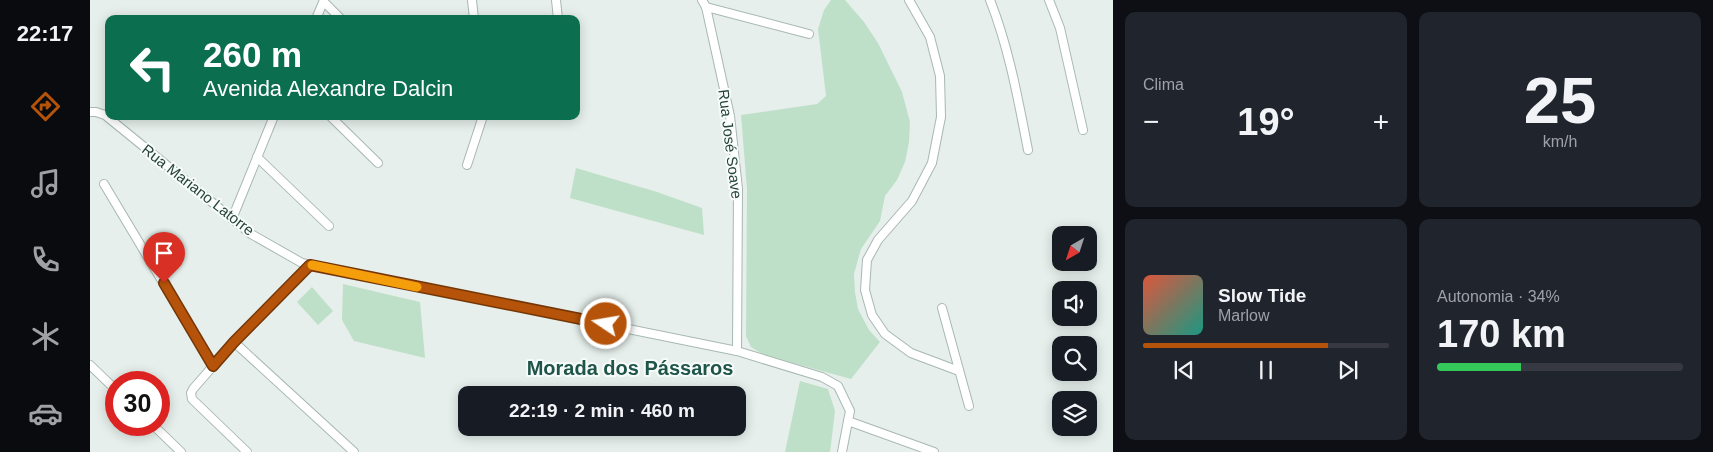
<!DOCTYPE html>
<html lang="pt">
<meta charset="utf-8">
<style>
body{margin:0;font-family:Helvetica,sans-serif;background:#20242c;color:#f1f3f6;height:100vh;display:flex;flex-direction:column;font-size:19px;white-space:nowrap}
*{box-sizing:border-box;margin:0}
p{font-size:16px;color:#9ea1a6}
.icon{flex:none;width:28px;height:28px;fill:none;stroke:currentColor;stroke-width:2;stroke-linecap:round;stroke-linejoin:round}
.map{position:relative;flex:1;overflow:hidden}
.side{display:flex;flex-direction:column;gap:12px;padding:12px;background:#0d0f14;width:600px}
.side>*{flex:none}
.banner{position:absolute;left:15px;top:15px;width:475px;height:105px;border-radius:10px;box-shadow:0 2px 12px #0003;background:#0b6e4f;color:#fff;overflow:hidden}
.needle{width:32px;rotate:219deg}
.controls{position:absolute;left:962px;top:226px;display:grid;gap:10px}
.controls a{display:grid;place-items:center;width:45px;height:45px;border-radius:10px;background:#171b24;box-shadow:0 2px 12px #0003;font-size:25px}
.speed{position:absolute;left:15px;top:371px;display:flex;gap:10px;font-size:25px;font-weight:700;text-align:center}
.speed>*{display:grid;place-content:center;width:65px;height:65px;border-radius:50%;background:#171b24;box-shadow:0 2px 12px #0003;line-height:1}
.speed .limit{border:8px solid #d22;background:#fff;color:#111}
.pin{position:absolute;display:grid;place-items:center;width:42px;height:42px;color:#fff;margin:-51px -21px;border-radius:50% 50% 50% 0;rotate:-45deg;box-shadow:0 0 5px #0007}
.pin .icon{rotate:45deg}
.me{position:absolute;width:55px;margin:-28px;rotate:282deg;stroke-linejoin:round;filter:drop-shadow(0 0 4px #0008)}
.turn{display:flex;align-items:center;gap:18px;height:105px;padding:0 15px;font-size:22px}
.turn .icon{width:65px;height:65px;stroke-width:2.5}
.turn b{display:block;font-size:35px;line-height:42px}
.big{font-size:38px;font-weight:700;line-height:1.1}
.side .widget{flex:1;display:flex;flex-direction:column;justify-content:center;gap:8px;min-width:0;padding:0 18px;border-radius:10px;background:#20242c}
.side .dial{align-items:center;gap:0}
.dial b{font-size:65px;line-height:1}
.song{display:flex;align-items:center;gap:15px}
.cover{width:60px;height:60px;border-radius:8px;background:linear-gradient(135deg,hsl(10 70% 55%),hsl(170 70% 35%))}
.played{height:5px;border-radius:2px;background:linear-gradient(90deg,#b45309 75%,#363941 75%)}
.keys{display:flex;justify-content:space-around;direction:ltr}
.heat{display:flex;justify-content:space-between;align-items:center;font-size:28px;direction:ltr}
.charge{height:8px;border-radius:4px;background:linear-gradient(90deg,#34c759 34%,#363941 0)}
.side .tiles{flex:1;display:grid;gap:12px;grid-template-columns:repeat(2,1fr)}
.trip{position:absolute;left:368px;top:386px;width:288px;height:50px;border-radius:10px;background:#171b24;box-shadow:0 2px 12px #0003;font-weight:700;line-height:50px;text-align:center}
main{display:flex;flex:1;min-height:0}
.menu{display:flex;flex-direction:column;width:90px;justify-content:space-around;align-items:center;background:#090b0e;color:#9ea1a6}
.menu .icon{width:35px;height:35px}
.menu .on{color:#b45309}
.menu b{font-size:22px;color:#f1f3f6}
.map>svg:first-child{display:block}
.green{fill:#bfe0c8}
.lines{fill:none;stroke-linecap:round;stroke-linejoin:round}
.minor-casing{stroke:#a8b8b2;stroke-width:10}
.minor{stroke:#fff;stroke-width:8}
.route-casing{stroke:#753606;stroke-width:12}
.route{stroke:#b45309;stroke-width:9}
.slow{stroke:#f59e0b;stroke-width:9}
.labels{text-anchor:middle;stroke-width:4;stroke-linejoin:round;paint-order:stroke}
.street-label{font-size:15px;fill:#24423a;stroke:#f7fbf9}
.district-label{font-size:20px;font-weight:bold;fill:#1f5548;stroke:#f7fbf9}
</style>
<main>
<nav class="menu">
<b>22:17</b>
<svg class="icon on" aria-label="directions" viewBox="0 0 24 24"><path d="M12 3l9 9-9 9-9-9zM9 14v-3h6M13 9l2 2-2 2"/></svg>
<svg class="icon" aria-label="music" viewBox="0 0 24 24"><path d="M9 18V5l10-2v13"/><circle cx="6" cy="18" r="3"/><circle cx="16" cy="16" r="3"/></svg>
<svg class="icon" aria-label="phone" viewBox="0 0 24 24"><path d="M5 4h4l2 5-3 2q2 4 5 5l2-3 5 2v4C11 20 4 13 5 4z"/></svg>
<svg class="icon" aria-label="climate" viewBox="0 0 24 24"><path d="M12 3v18M4 7l16 10M4 17L20 7"/></svg>
<svg class="icon" aria-label="car" viewBox="0 0 24 24"><path d="M5 17H2v-5l4-1 3-4h7l3 4 3 1v5h-3M9 17h6M6 11h13"/><circle cx="7" cy="17" r="2"/><circle cx="17" cy="17" r="2"/></svg>
</nav>
<div class="map">
<svg width="1023" height="452" viewBox="0 0 1023 452">
<rect width="100%" height="100%" fill="#e6efeb"/>
<g class="green">
<path d="M741 0H755L774 22 788 43 812 92 820 122 819 142 815 162 807 180 795 196 790 221 771 249 764 274 765 292 768 309 779 330 790 342 761 379 674 355 661 347 656 336 657 189 651 115 727 104 736 96 728 29 734 10Z"/>
<path d="M486 168 567 192 612 208 614 235 480 198Z"/>
<path d="M253 284 330 302 335 358 264 341 252 320Z"/>
<path d="M222 287 243 311 228 325 207 302Z"/>
<path d="M710 381 738 389 745 411 740 452H695Z"/>
</g>
<g class="lines">
<defs>
<g id="minor">
<path d="M382 0 384 19"/>
<path d="M466 0 468 19"/>
<path d="M612 0 616 7 640 116 648 189 647 351"/>
<path d="M819 0 840 37 850 76 851 117 842 163 822 201 788 240 777 260 775 290 782 315 795 334 821 353 869 371"/>
<path d="M900 0C919 48 928 99 938 150"/>
<path d="M959 0 970 28 993 130"/>
<path d="M234 2 251 19"/>
<path d="M616 7 719 34"/>
<path d="M226 19 234 0"/>
<path d="M0 112H6L15 115 161 234 212 263 647 351 732 377 748 386 760 411 758 421 844 452"/>
<path d="M240 116 288 163"/>
<path d="M167 157 239 226"/>
<path d="M377 165 393 116"/>
<path d="M14 184 123 366"/>
<path d="M142 219 184 116"/>
<path d="M852 308 879 406"/>
<path d="M144 342 264 452"/>
<path d="M0 365 26 390"/>
<path d="M63 425 91 452"/>
<path d="M157 452 102 399 101 393 103 389 144 342 181 306 220 265"/>
<path d="M752 452 758 421"/>
</g>
</defs>
<use href="#minor" class="minor-casing"/>
<use href="#minor" class="minor"/>
</g>
<g class="lines">
<defs>
<path id="route" d="M74 283 123 366 144 342 220 265 516 324"/>
</defs>
<use href="#route" class="route-casing"/>
<use href="#route" class="route"/>
<path class="slow" d="M222 265 327 287"/>
</g>
<g class="labels">
<g class="street-label">
<text transform="translate(640 144) rotate(83)" y="5">Rua José Soave</text>
<text transform="translate(108 190) rotate(38)" y="5">Rua Mariano Latorre</text>
</g>
<g class="district-label">
<text x="540" y="375">Morada dos Pássaros</text>
</g>
</g>
</svg>
<div class="controls">
<a><svg class="needle" viewBox="-14 -14 28 28"><path d="M0-13l5 13h-10z" fill="#e53935"/><path d="M0 13l5-13h-10z" fill="#9ea1a6"/></svg></a>
<a><svg class="icon" aria-label="sound" viewBox="0 0 24 24"><path d="M4 9h4l5-4v14l-5-4H4zM17 9q2 3 0 6"/></svg></a>
<a><svg class="icon" aria-label="search" viewBox="0 0 24 24"><circle cx="10" cy="10" r="6"/><path d="M15 15l6 6"/></svg></a>
<a><svg class="icon" aria-label="layers" viewBox="0 0 24 24"><path d="M12 4l9 5-9 5-9-5zM3 14l9 5 9-5"/></svg></a>
</div>
<div class="speed"><div class="limit">30</div></div>
<div class="pin" style="left:74px;top:283px;background:#d93025"><svg class="icon" aria-label="arrive" viewBox="0 0 24 24"><path d="M6 21V4h12l-3 4 3 4H6"/></svg></div>
<svg class="me" style="left:516px;top:324px" viewBox="-20 -20 40 40"><circle r="17" fill="#b45309" stroke="#fff" stroke-width="3"/><path d="M0-11L8 9 0 5-8 9z" fill="#fff"/></svg>
<div class="trip">22:19 · 2 min · 460 m</div>
<div class="banner">
<div class="turn"><svg class="icon" aria-label="left" viewBox="0 0 24 24"><path d="M17 20v-9H6M10 6l-5 5 5 5"/></svg><div><b>260 m</b>Avenida Alexandre Dalcin</div></div>
</div>
</div>
<section class="side">
<div class="tiles">
<div class="widget"><p>Clima</p>
<div class="heat"><a>−</a><b class="big">19°</b><a>+</a></div>
</div>
<div class="widget dial"><b>25</b><p>km/h</p></div>
<div class="widget">
<div class="song"><i class="cover"></i><div><b>Slow Tide</b><p>Marlow</p></div></div>
<div class="played"></div>
<div class="keys"><svg class="icon" aria-label="previous" viewBox="0 0 24 24"><path d="M18 5L8 12l10 7zM5 5v14"/></svg><svg class="icon" aria-label="pause" viewBox="0 0 24 24"><path d="M8 5v14M16 5v14"/></svg><svg class="icon" aria-label="next" viewBox="0 0 24 24"><path d="M6 5l10 7-10 7zM19 5v14"/></svg></div>
</div>
<div class="widget"><p>Autonomia · 34%</p><b class="big">170 km</b><div class="charge"></div></div>
</div>
</section>
</main>
